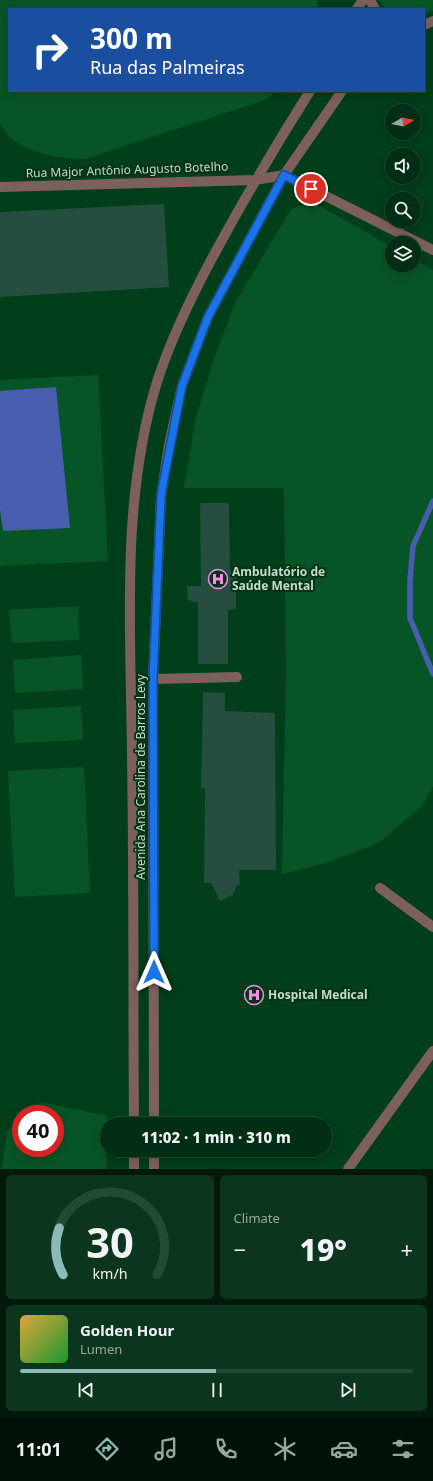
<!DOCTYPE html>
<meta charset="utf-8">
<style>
body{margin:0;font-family:"Noto Sans",sans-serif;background:#0b361d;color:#f1f3f6;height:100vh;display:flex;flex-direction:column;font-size:15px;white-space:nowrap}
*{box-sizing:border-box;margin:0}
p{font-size:13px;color:#96a8a0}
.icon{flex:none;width:22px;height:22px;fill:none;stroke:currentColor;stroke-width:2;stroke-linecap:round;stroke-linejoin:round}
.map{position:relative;height:1169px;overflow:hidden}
.side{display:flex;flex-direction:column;gap:6px;padding:6px;background:#01190b;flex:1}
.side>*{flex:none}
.banner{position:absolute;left:8px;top:8px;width:417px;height:84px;border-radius:0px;box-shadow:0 2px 10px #0003,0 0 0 1px #234a34;background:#1a4fa0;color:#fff;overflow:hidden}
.needle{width:26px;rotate:81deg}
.tools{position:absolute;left:385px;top:104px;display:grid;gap:8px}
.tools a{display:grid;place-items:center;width:36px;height:36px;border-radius:50%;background:#012e14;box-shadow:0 2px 10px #0003,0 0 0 1px #234a34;font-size:20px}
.speed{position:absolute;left:12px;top:1105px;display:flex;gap:8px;font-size:20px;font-weight:700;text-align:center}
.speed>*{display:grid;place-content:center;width:52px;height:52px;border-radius:50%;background:#012e14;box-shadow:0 2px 10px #0003,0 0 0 1px #234a34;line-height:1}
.speed .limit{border:6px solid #d22;background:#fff;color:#111}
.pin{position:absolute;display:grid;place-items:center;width:34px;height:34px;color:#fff;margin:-17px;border:2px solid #fff;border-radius:50%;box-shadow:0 1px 4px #0007}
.me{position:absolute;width:44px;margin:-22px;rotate:0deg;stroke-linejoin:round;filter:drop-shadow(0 0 3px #0008)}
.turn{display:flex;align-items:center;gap:14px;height:84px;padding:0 16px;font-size:18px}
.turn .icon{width:52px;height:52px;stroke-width:2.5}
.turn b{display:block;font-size:28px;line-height:34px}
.big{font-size:30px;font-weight:800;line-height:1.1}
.side .tile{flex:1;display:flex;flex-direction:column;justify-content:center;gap:6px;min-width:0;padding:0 14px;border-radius:6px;background:#0b361d}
.side .dial{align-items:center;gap:0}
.dial svg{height:104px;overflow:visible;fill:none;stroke:#234a34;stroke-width:7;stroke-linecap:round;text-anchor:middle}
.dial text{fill:#f1f3f6;stroke:none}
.song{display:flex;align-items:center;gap:12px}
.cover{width:48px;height:48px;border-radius:6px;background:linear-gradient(135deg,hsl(40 70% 55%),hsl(130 70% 35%))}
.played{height:4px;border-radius:2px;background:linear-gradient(90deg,#8bbbb9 50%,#234a34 50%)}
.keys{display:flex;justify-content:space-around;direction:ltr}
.heat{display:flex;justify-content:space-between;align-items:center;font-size:22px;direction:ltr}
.side .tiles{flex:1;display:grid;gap:6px;grid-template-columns:1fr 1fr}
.tile:last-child{grid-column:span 2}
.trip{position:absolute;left:100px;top:1117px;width:232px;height:40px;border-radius:20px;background:#012e14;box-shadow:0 2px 10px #0003,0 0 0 1px #234a34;font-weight:800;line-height:40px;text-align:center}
.dock{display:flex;height:64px;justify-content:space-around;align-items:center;background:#001208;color:#96a8a0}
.dock .icon{width:28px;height:28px}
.dock .current{color:#8bbbb9}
.dock b{font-size:18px;color:#f1f3f6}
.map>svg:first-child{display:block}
.green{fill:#075527}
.water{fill:#495dae}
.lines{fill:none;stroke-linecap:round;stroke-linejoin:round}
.stream{stroke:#495dae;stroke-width:5.5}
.building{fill:#254e41}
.service{stroke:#7d605b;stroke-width:10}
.minor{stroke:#7d605b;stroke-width:10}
.tertiary{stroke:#7d605b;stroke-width:10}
.route-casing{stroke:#114b97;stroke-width:10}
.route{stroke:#1a73e8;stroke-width:7}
.labels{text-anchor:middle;stroke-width:4;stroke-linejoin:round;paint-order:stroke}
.street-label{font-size:12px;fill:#c1ddc7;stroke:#063216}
.poi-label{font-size:12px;font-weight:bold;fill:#c1ddc7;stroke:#063216;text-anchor:start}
</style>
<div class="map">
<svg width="433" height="1169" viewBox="0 0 433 1169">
<rect width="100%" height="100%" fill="#013e1a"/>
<g class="green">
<path d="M0 0H317L318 9H9V91H276L267 99 85 159C60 158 31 155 11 138 6 134 3 127 0 123Z"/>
<path d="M379 0H433V10L424 16V9H385Z"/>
<path d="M308 203 318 205 392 247V265H414V259L433 270V786L421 807 378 843 326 863 282 874 286 672 284 488H184L196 418 214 359 235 303 291 209Z"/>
<path d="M98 375 108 561 0 566V380Z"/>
<path d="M78 606 79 640 12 643 9 610Z"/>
<path d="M81 655 83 689 15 693 13 660Z"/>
<path d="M81 706 83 740 15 743 13 710Z"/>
<path d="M84 767 90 893 15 897 8 771Z"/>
<path d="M40 1102 107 1116 106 1169H2L7 1131 21 1119V1148H55V1114H26Z"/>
</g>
<path class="water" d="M56 387 70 528 3 531 0 510V391Z"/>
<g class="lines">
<path class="stream" d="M433 501 413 546 410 580V618L433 674"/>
</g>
<g class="building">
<path d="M164 204 169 287 0 297V212Z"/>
<path d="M200 503H229L230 571 236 572V609L228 610V664H198V603L188 600 187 586H201Z"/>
<path d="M203 692 225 693V711L275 713 276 870H239L240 885 237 884 233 895 220 901 211 883H204L205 788H201Z"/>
</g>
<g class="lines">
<g class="service">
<path d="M153 679 237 677"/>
<path d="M380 888 433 927"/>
</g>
<path class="minor" d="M0 187 255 180 284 175 433 250"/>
<g class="tertiary">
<path d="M370 0 375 9"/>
<path d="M357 9 363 0"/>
<path d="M424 25 433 21"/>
<path d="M134 1124C133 1002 134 879 132 757 131 632 120 502 157 382 173 332 197 285 222 240 250 189 279 140 310 91"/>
<path d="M154 1124 153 679 161 497 169 445 182 386 208 317 284 175 342 91"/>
<path d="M134 1150V1169"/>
<path d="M154 1150V1169"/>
<path d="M348 1169 433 1051"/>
</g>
</g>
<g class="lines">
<defs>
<path id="route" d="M154 972 153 679 161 497 163 484 182 386 208 317 284 175 311 189"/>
</defs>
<use href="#route" class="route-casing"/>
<use href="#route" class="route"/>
</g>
<defs>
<symbol id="hospital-ring" viewBox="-11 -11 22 22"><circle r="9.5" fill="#063216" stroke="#f788ec" stroke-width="1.5"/><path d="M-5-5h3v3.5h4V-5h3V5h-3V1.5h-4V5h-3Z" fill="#f788ec"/></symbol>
</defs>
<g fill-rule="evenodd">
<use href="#hospital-ring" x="207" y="568" width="22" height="22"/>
<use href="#hospital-ring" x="243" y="984" width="22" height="22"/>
</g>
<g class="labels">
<g class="street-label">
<text transform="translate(127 170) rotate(-2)" y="4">Rua Major Antônio Augusto Botelho</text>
<text transform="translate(141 777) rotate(-90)" y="4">Avenida Ana Carolina de Barros Levy</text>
</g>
<g class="poi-label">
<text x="232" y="576">Ambulatório de<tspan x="232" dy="14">Saúde Mental</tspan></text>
<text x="268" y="999">Hospital Medical</text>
</g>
</g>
</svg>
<div class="tools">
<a><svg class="needle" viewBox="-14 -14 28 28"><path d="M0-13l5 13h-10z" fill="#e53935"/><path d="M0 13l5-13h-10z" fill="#96a8a0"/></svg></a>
<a><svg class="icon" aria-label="sound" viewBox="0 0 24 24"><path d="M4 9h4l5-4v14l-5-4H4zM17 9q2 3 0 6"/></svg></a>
<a><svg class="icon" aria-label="search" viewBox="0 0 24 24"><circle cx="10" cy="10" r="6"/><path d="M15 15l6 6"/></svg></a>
<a><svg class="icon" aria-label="layers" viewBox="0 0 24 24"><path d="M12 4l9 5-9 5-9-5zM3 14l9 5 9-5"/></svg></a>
</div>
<div class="speed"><div class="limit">40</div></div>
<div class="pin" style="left:311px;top:189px;background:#d93025"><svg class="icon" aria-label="arrive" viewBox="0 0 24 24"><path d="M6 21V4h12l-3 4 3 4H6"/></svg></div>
<svg class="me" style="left:154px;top:972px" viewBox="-20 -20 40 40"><path d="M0-17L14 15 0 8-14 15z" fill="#1a73e8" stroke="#fff" stroke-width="4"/></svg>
<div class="trip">11:02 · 1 min · 310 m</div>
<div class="banner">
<div class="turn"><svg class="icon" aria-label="right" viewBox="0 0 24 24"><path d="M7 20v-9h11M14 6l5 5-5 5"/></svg><div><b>300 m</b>Rua das Palmeiras</div></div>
</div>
</div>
<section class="side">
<div class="tiles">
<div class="tile dial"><svg viewBox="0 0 100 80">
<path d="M14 69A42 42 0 1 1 86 69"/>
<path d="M14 69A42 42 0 0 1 11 33" stroke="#8bbbb9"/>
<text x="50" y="56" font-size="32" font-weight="700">30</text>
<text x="50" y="72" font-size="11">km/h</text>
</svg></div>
<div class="tile"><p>Climate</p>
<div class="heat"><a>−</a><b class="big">19°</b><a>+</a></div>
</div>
<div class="tile">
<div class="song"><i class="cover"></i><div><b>Golden Hour</b><p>Lumen</p></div></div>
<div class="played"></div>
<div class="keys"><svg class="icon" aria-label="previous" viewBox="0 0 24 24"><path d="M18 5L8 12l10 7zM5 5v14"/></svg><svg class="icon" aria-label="pause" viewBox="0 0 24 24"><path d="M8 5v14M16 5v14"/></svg><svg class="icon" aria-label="next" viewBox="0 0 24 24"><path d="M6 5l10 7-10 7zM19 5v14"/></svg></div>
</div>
</div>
</section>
<nav class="dock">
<b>11:01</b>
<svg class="icon current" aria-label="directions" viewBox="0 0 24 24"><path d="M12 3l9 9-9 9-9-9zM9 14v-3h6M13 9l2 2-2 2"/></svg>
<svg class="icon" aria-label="music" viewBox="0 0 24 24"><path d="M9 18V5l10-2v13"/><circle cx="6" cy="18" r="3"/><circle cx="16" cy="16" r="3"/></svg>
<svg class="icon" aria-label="phone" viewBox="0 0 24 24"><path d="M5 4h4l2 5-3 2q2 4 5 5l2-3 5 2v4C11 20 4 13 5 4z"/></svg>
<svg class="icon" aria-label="climate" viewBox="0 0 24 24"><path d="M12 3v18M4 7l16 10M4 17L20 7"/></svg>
<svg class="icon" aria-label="car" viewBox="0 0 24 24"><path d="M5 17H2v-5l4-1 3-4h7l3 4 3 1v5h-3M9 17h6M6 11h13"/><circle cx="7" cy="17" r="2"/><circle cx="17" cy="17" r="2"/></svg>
<svg class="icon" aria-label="filters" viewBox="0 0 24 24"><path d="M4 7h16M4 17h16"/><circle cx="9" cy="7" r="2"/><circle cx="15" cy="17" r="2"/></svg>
</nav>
